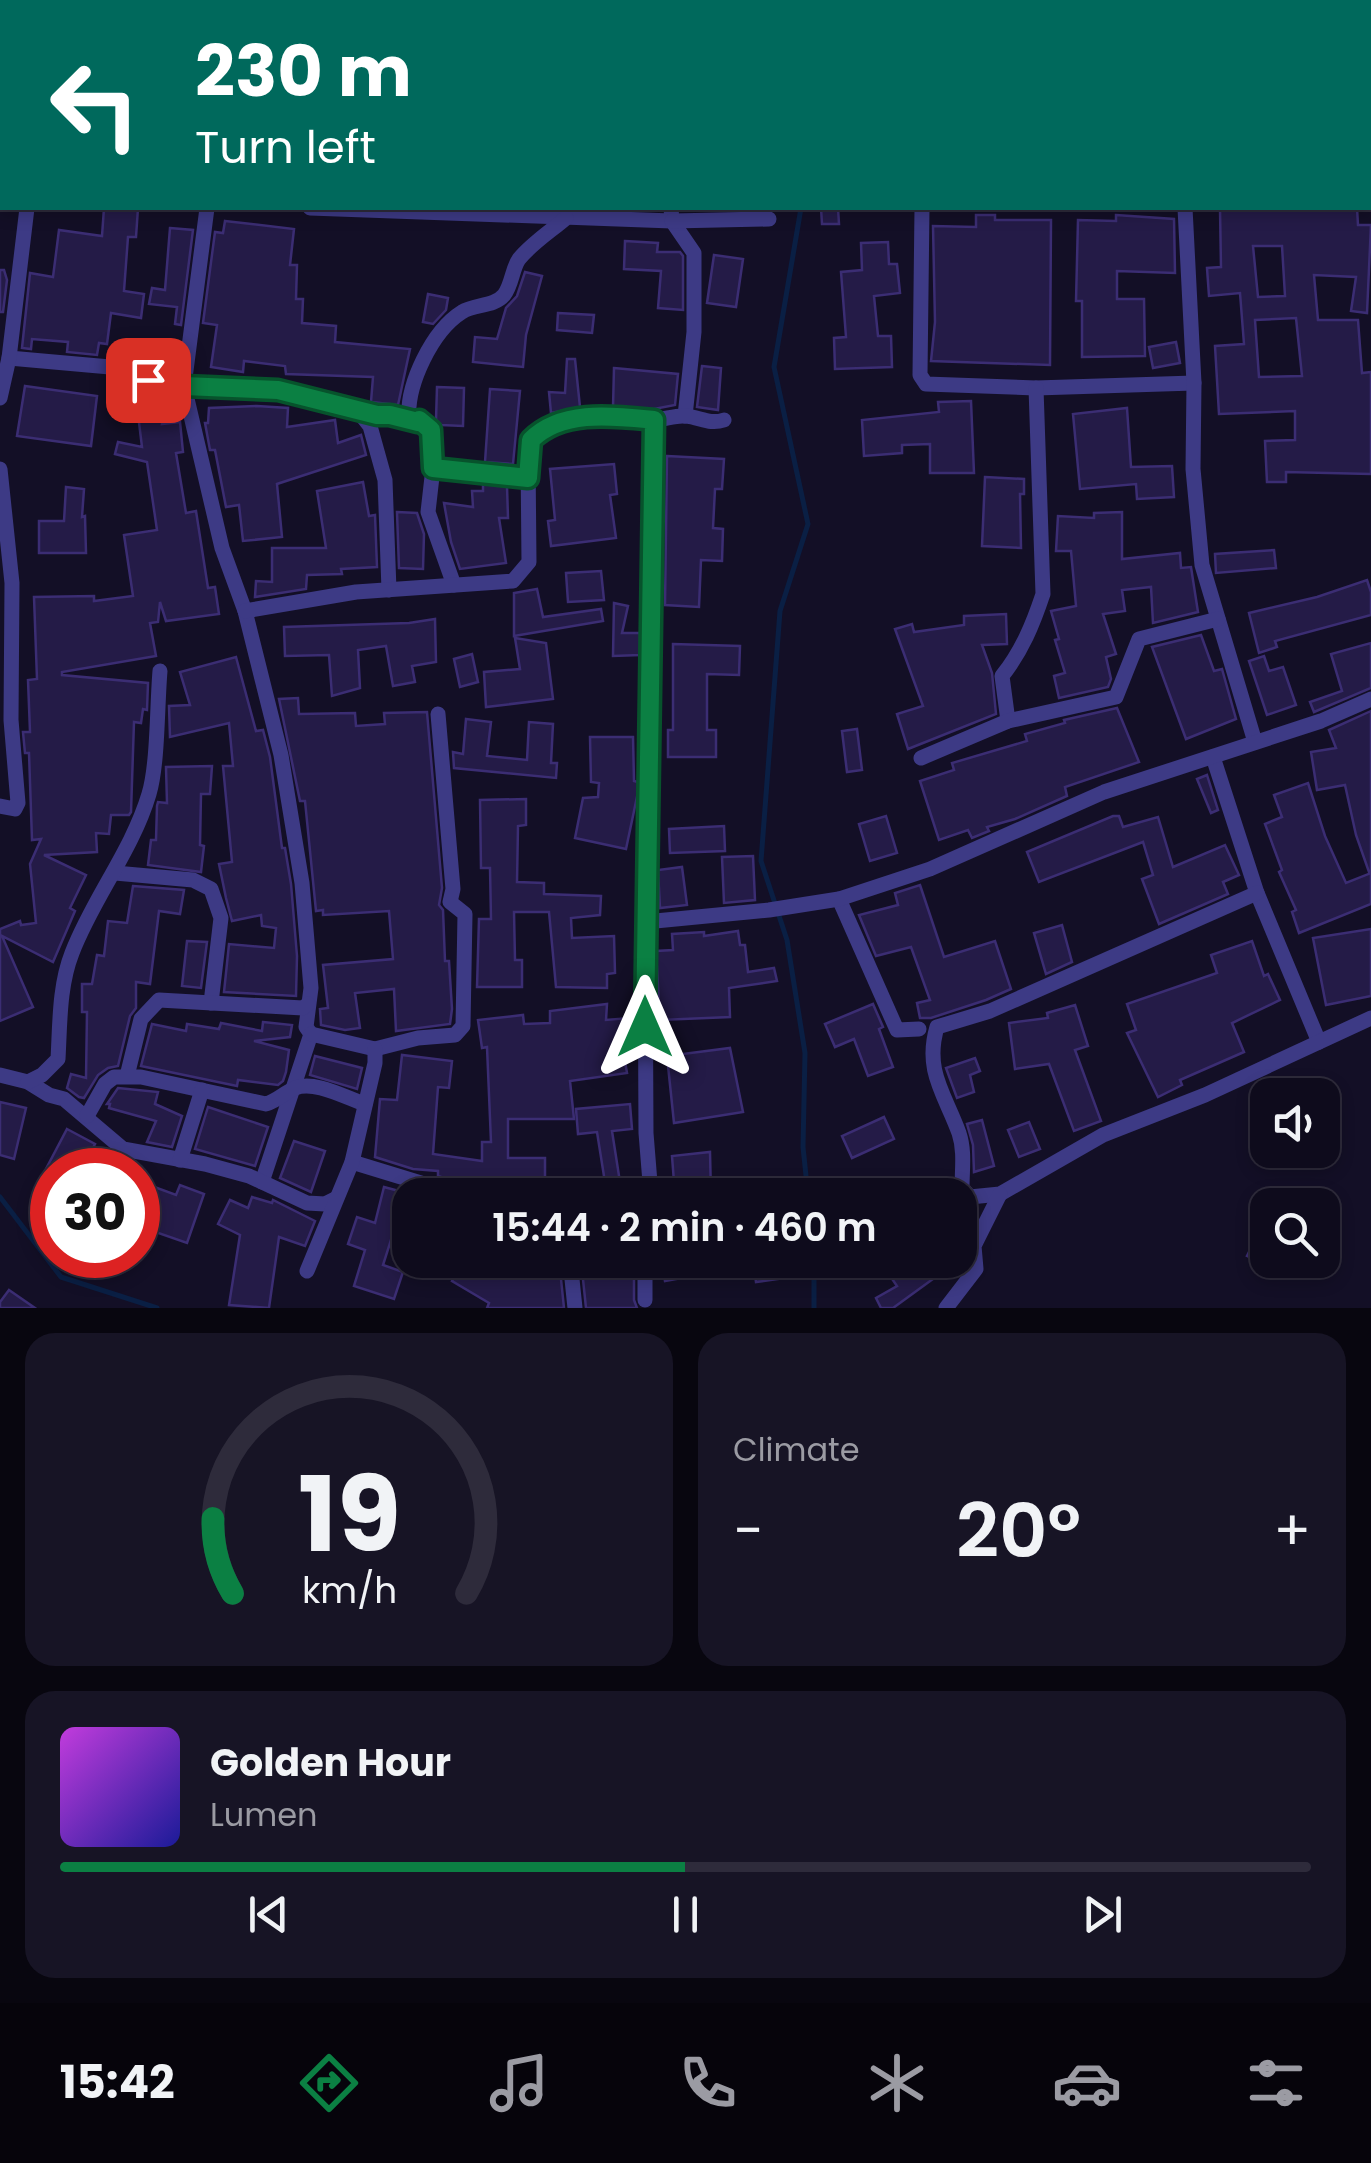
<!DOCTYPE html>
<meta charset="utf-8">
<style>
body{margin:0;font-family:Poppins,sans-serif;background:#171425;color:#f1f3f6;height:100vh;display:flex;flex-direction:column;font-size:38px;white-space:nowrap}
*{box-sizing:border-box;margin:0}
p{font-size:32px;color:#9b9ba3}
.icon{flex:none;width:55px;height:55px;fill:none;stroke:currentColor;stroke-width:2;stroke-linecap:round;stroke-linejoin:round}
.map{position:relative;height:1308px;overflow:hidden}
.side{display:flex;flex-direction:column;gap:25px;padding:25px;background:#08060f;flex:1}
.side>*{flex:none}
.top-card{position:absolute;left:0px;top:0px;width:1372px;height:210px;box-shadow:0 5px 15px #0003,0 0 0 2px #2e2b3b;background:#00695c;color:#fff;overflow:hidden}
.tools{position:absolute;left:1250px;top:1078px;display:grid;gap:20px}
.tools a{display:grid;place-items:center;width:90px;height:90px;border-radius:20px;background:#0e0b1c;box-shadow:0 5px 15px #0003,0 0 0 2px #2e2b3b;font-size:50px}
.speed{position:absolute;left:30px;top:1148px;display:flex;gap:20px;font-size:50px;font-weight:700;text-align:center}
.speed>*{display:grid;place-content:center;width:130px;height:130px;border-radius:50%;background:#0e0b1c;box-shadow:0 5px 15px #0003,0 0 0 2px #2e2b3b;line-height:1}
.speed .limit{border:15px solid #d22;background:#fff;color:#111}
.pin{position:absolute;display:grid;place-items:center;width:85px;height:85px;color:#fff;margin:-42px;border-radius:20px;box-shadow:0 5px 15px #0006}
.me{position:absolute;width:110px;margin:-55px;rotate:0deg;stroke-linejoin:round;filter:drop-shadow(0 0 8px #0008)}
.turn{display:flex;align-items:center;gap:35px;height:210px;padding:0 30px;font-size:45px}
.turn .icon{width:130px;height:130px;stroke-width:2.5}
.turn b{display:block;font-size:70px;line-height:85px}
.big{font-size:75px;font-weight:600;line-height:1.1}
.side .tile{flex:1;display:flex;flex-direction:column;justify-content:center;gap:15px;min-width:0;padding:0 35px;border-radius:30px;background:#171425}
.side .dial{align-items:center;gap:0}
.dial svg{height:260px;overflow:visible;fill:none;stroke:#2e2b3b;stroke-width:7;stroke-linecap:round;text-anchor:middle}
.dial text{fill:#f1f3f6;stroke:none}
.song{display:flex;align-items:center;gap:30px}
.cover{width:120px;height:120px;border-radius:15px;background:linear-gradient(135deg,hsl(290 70% 55%),hsl(240 70% 35%))}
.played{height:10px;border-radius:5px;background:linear-gradient(90deg,#0b8043 50%,#2e2b3b 50%)}
.keys{display:flex;justify-content:space-around;direction:ltr}
.heat{display:flex;justify-content:space-between;align-items:center;font-size:55px;direction:ltr}
.side .tiles{flex:1;display:grid;gap:25px;grid-template-columns:1fr 1fr}
.tile:last-child{grid-column:span 2}
.trip{position:absolute;left:392px;top:1178px;width:585px;height:100px;border-radius:30px;background:#0e0b1c;box-shadow:0 5px 15px #0003,0 0 0 2px #2e2b3b;font-weight:600;line-height:100px;text-align:center}
.dock{display:flex;height:160px;justify-content:space-around;align-items:center;background:#06040b;color:#9b9ba3}
.dock .icon{width:70px;height:70px}
.dock .selected{color:#0b8043}
.dock b{font-size:45px;color:#f1f3f6}
.map>svg:first-child{display:block}
.lines{fill:none;stroke-linecap:round;stroke-linejoin:round}
.stream{stroke:#0a1f44;stroke-width:5}
.building{fill:#241b47;stroke:#3b2d73;stroke-width:2.5;fill-rule:evenodd}
.street{stroke:#3d3a85;stroke-width:15}
.route-casing{stroke:#07532c;stroke-width:25}
.route{stroke:#0b8043;stroke-width:18}
</style>
<div class="map">
<svg width="1371" height="1308" viewBox="0 0 1371 1308">
<rect width="100%" height="100%" fill="#130f26"/>
<g class="lines">
<g class="stream">
<path d="M752 0 753 2"/>
<path d="M801 208 774 367 808 524 780 611 761 861 787 940 805 1053 803 1147 808 1195"/>
<path d="M0 1197 61 1277 157 1308"/>
<path d="M814 1260V1308"/>
</g>
</g>
<g class="building">
<path d="M104 208H138L136 237H128L124 291 144 294 141 318 111 313 107 344 99 343 97 355 67 352 68 342 32 339 31 349 22 348 30 273 53 277 59 230 102 236Z"/>
<path d="M821 208H838L839 224H822Z"/>
<path d="M1357 208 1358 225H1371L1367 313 1351 311 1356 277 1314 275 1318 320H1358L1362 373 1371 372V474L1286 472V482H1267L1265 441 1295 440V411L1219 414 1215 346 1244 344 1240 293 1209 296 1207 268 1221 267 1220 209ZM1253 246H1282L1285 296 1258 297ZM1296 318 1302 376 1259 377 1255 320Z"/>
<path d="M976 215H995V220H1051L1050 365 931 361 935 322 933 226 976 227Z"/>
<path d="M1116 215 1174 219 1175 273 1117 271V299H1144L1145 356 1082 357V301H1076L1078 220 1116 221Z"/>
<path d="M225 221 294 229 290 265H297L296 299H303L302 323 336 326 335 342 410 349 398 405 371 402 373 377 286 374 285 366 244 361 243 372 211 367 217 325 203 323 215 232 223 233Z"/>
<path d="M170 228 193 230 181 325 175 324 177 307 149 304 152 288 165 290Z"/>
<path d="M625 241 658 243 657 252H680L683 256V310L658 308 661 271 624 269Z"/>
<path d="M888 242 889 264H897L900 293 874 296 878 336H891L892 367 835 369 834 338 846 337 841 272 862 270 861 243Z"/>
<path d="M714 255 743 259 736 307 707 303Z"/>
<path d="M0 270H4L7 280 3 312H0Z"/>
<path d="M525 272 542 276 526 335 523 367 473 362 475 337 497 339 506 308 517 296Z"/>
<path d="M428 294 448 298 446 310 433 324 423 322Z"/>
<path d="M558 313 594 315 592 333 557 330Z"/>
<path d="M1176 342 1180 363 1153 368 1149 347Z"/>
<path d="M140 351 176 357 173 373 138 365Z"/>
<path d="M567 359H575L580 407 551 413 549 392 565 393Z"/>
<path d="M702 366 721 368 718 410 697 407Z"/>
<path d="M614 368 678 374 675 405 654 409 613 407Z"/>
<path d="M25 386 97 396 91 446 17 436Z"/>
<path d="M134 387 168 395 162 424 180 422 183 452 176 453 186 513 196 511 208 588 215 587 219 614 166 621 160 602 158 622 150 623 156 656 62 672V675L148 683 147 710 143 709 141 723 134 722 131 812 129 815H111L109 834 96 833 97 852 44 855 86 875 70 908 75 911 53 962 2 936 33 1007 0 1021V929L20 921 21 925 36 923 30 864 41 839 32 840 29 753H25L23 732H30L28 680 37 679 34 597 94 596V601L133 596 124 535 157 530 147 462 115 454 118 442 142 447 137 406 131 404Z"/>
<path d="M437 387 464 388 463 426 441 425 436 420Z"/>
<path d="M490 389 520 391 513 464 485 462Z"/>
<path d="M971 401 974 473H930V444L902 445V453L864 456 862 420 939 412 938 402Z"/>
<path d="M257 406 288 408 287 427 335 420 338 443 361 435 366 455 277 484 282 537 243 541 239 505 226 507 215 450H210L205 423H208L209 408Z"/>
<path d="M1127 408 1131 467 1172 466 1174 497 1137 499 1136 484 1080 489 1073 414Z"/>
<path d="M667 456 724 459 722 489H715L713 528 723 529 722 561 701 560 699 607 665 605Z"/>
<path d="M614 464 617 494 610 495 616 538 551 546 548 521 555 520 550 469Z"/>
<path d="M985 477 1024 479V494H1020L1021 548 982 546Z"/>
<path d="M363 482 369 516 375 515 377 567 341 569 342 574 307 575 306 589 255 597 256 581 272 582V548H326L317 491Z"/>
<path d="M483 484 507 486 508 518H499L506 563 460 569 451 542 444 503 473 507 472 491H483Z"/>
<path d="M66 487 84 489 82 517 85 516 86 553H39V521H64Z"/>
<path d="M397 512 417 513 424 534 423 569 399 568Z"/>
<path d="M1122 512V559L1180 553 1181 568 1191 567 1198 612 1153 623 1151 587 1122 590 1125 611 1103 614 1116 654 1106 657 1111 679 1108 687 1059 698 1054 676 1065 673 1055 640 1059 639 1051 611 1076 606 1071 551H1056L1058 516 1094 518V513Z"/>
<path d="M1274 550 1276 568 1216 573 1215 554Z"/>
<path d="M601 571 604 600 568 602 566 573Z"/>
<path d="M1367 580 1371 592V615L1275 641 1277 647 1259 653 1249 613 1317 597Z"/>
<path d="M537 589 543 617 601 609 603 621 514 636V593Z"/>
<path d="M614 603 628 606 622 633H640V655L613 656Z"/>
<path d="M1006 614 1007 644 982 645 992 673 996 714 908 749 897 714 923 706 895 629 912 624 914 632 964 625V616Z"/>
<path d="M435 619 436 662 412 666 415 682 393 686 386 646 358 650 360 688 332 696 329 655 285 656 284 627 409 623Z"/>
<path d="M1201 635 1214 671 1222 669 1236 719 1186 739 1152 647Z"/>
<path d="M515 638 546 643 553 699 486 707 484 672 520 669Z"/>
<path d="M1371 643V688L1314 712 1310 702 1342 691 1331 654Z"/>
<path d="M673 644 740 646 739 675 707 674V730H716V757H668V730H673Z"/>
<path d="M472 654 478 682 460 687 454 659Z"/>
<path d="M1264 656 1269 671 1283 667 1296 705 1267 715 1249 661Z"/>
<path d="M236 657 256 731 263 730 270 757 282 848H285L291 884 297 956 296 996 224 992 229 944 274 948 276 928 262 926 261 915 232 921 226 898 219 864 232 862 223 766H233L229 723 170 737 169 706 190 705 180 672Z"/>
<path d="M298 698 299 714 355 713 356 726 385 724 384 713 427 712 442 888 439 905 443 910 445 961H449L452 1009 450 1024 396 1031 394 989 355 993 360 1028 345 1030 321 1025 320 1009 328 1008 323 965 393 959 389 911 323 915V910L316 911 305 801H300L279 699Z"/>
<path d="M1117 708 1139 762 1065 787 1067 796 1015 819 987 827 989 831 972 838 968 830 939 840 920 781 954 770 952 763 1027 741 1025 734 1065 723 1064 720Z"/>
<path d="M1371 711V871L1369 872 1356 835 1345 785 1317 790 1311 752 1336 748 1329 730Z"/>
<path d="M466 719 491 722 487 756 527 760 529 722 553 724 551 763H557L556 778 454 768 453 752 463 754Z"/>
<path d="M857 729 862 770 847 772 842 731Z"/>
<path d="M590 737H633L634 781 638 782V792L626 849 575 838 583 798 598 797 599 783 591 782Z"/>
<path d="M212 766 210 794H201L200 845 204 846 201 872 148 865 151 840H156L157 806 158 802 167 803 166 767Z"/>
<path d="M1207 775 1218 810 1211 813 1197 779Z"/>
<path d="M1308 783 1325 836 1346 883 1371 873V904L1299 933 1292 912 1296 910 1279 872 1282 870 1265 824 1282 817 1274 795Z"/>
<path d="M526 799V825L518 826 517 882 544 883V894L601 896 600 915 571 918 572 938 614 936 615 973 607 974V988L556 987 549 912H514L515 960H522V987H477L479 919H491L490 868H481L480 800Z"/>
<path d="M886 816 897 853 870 861 859 824Z"/>
<path d="M1113 816H1119L1123 827 1158 817 1173 867 1225 845 1239 875 1223 882 1228 894 1159 924 1142 879 1153 875 1143 842 1039 882 1027 852Z"/>
<path d="M724 826 725 851 670 853 669 829Z"/>
<path d="M753 856 755 900 724 903 722 857Z"/>
<path d="M682 867 687 905 660 908 658 870Z"/>
<path d="M920 885 944 957 995 941 1011 989 986 1000 931 1018H920L917 1003 930 1000 911 947 876 956 859 915 898 905 895 893Z"/>
<path d="M133 886 184 890 180 914 159 911 150 984 136 982V1008L130 1016 118 1066 108 1068 98 1075 84 1098 79 1097 67 1088 71 1074 86 1078 87 1012H82V984H92L97 955 104 956 108 921 127 923Z"/>
<path d="M1062 925 1072 962 1046 974 1034 933Z"/>
<path d="M1371 929V996L1326 1005 1313 938Z"/>
<path d="M738 931 740 945H745L748 972 774 968 777 981 729 988 730 1017 660 1020 656 951 673 950 672 934 704 932V936Z"/>
<path d="M187 941 207 942 201 988 182 986Z"/>
<path d="M1252 941 1264 976 1268 974 1280 1000 1232 1023 1244 1052 1180 1080 1182 1085 1158 1097 1127 1033 1136 1030 1127 1004 1217 973 1211 955Z"/>
<path d="M607 1004 606 1020 629 1018 630 1037 621 1038 627 1073 570 1081 574 1119H508V1158H545V1195L470 1190 463 1184 438 1176V1171L413 1169 375 1157 380 1099 397 1100 402 1055 452 1061 449 1088 438 1087 433 1154 482 1161V1142H491L487 1047 482 1048 478 1020 523 1015 524 1024 550 1023V1011Z"/>
<path d="M873 1004 883 1027 879 1029 893 1067 868 1076 854 1039 835 1047 825 1024Z"/>
<path d="M1075 1005 1088 1046 1075 1050 1101 1121 1074 1131 1049 1064 1015 1069 1009 1023 1048 1018 1047 1013Z"/>
<path d="M263 1022 292 1025 290 1037 254 1041 289 1050 286 1072 283 1081 278 1085 238 1080 237 1086 141 1066 152 1024 186 1031 187 1024 219 1029 221 1023 262 1031Z"/>
<path d="M730 1048 743 1112 674 1123 667 1056Z"/>
<path d="M315 1056 362 1068 357 1089 310 1075Z"/>
<path d="M975 1058 980 1071 970 1075 974 1092 957 1098 946 1068Z"/>
<path d="M118 1088 158 1092 155 1104 182 1116 172 1147 147 1142 156 1121 109 1108 110 1104H107Z"/>
<path d="M0 1102 26 1108 14 1159 0 1155Z"/>
<path d="M630 1104 632 1129 612 1131 622 1195H607L597 1132 578 1134 576 1109Z"/>
<path d="M208 1107 268 1127 255 1166 195 1149Z"/>
<path d="M884 1117 894 1139 852 1158 842 1136Z"/>
<path d="M982 1120 994 1166 974 1172 973 1145 967 1124Z"/>
<path d="M1029 1122 1040 1149 1019 1157 1008 1130Z"/>
<path d="M67 1129 95 1144 88 1157 111 1170H52V1194L37 1186Z"/>
<path d="M294 1141 325 1151 311 1192 280 1178Z"/>
<path d="M710 1152 711 1195H675L672 1156Z"/>
<path d="M918 1178 930 1195H894Z"/>
<path d="M138 1181 176 1195 180 1185 204 1194 187 1243 150 1230 138 1258Z"/>
<path d="M384 1187 410 1194V1224L397 1221 383 1265 403 1272 394 1299 354 1286 365 1250 348 1244 357 1217 375 1223Z"/>
<path d="M252 1197 272 1203 273 1200 315 1221 305 1246 279 1237 269 1308 229 1305 240 1235 218 1224 230 1200 248 1208Z"/>
<path d="M1268 1214V1266L1247 1256Z"/>
<path d="M464 1260H559L564 1308H487L489 1303 452 1281Z"/>
<path d="M581 1260H634V1300L637 1308H586Z"/>
<path d="M661 1260H741L742 1267 665 1281Z"/>
<path d="M753 1260H789L792 1277 756 1282Z"/>
<path d="M900 1260H959L893 1308H881L876 1298 897 1286 886 1270Z"/>
<path d="M9 1290 35 1308H0V1302Z"/>
</g>
<g class="lines">
<g class="street">
<path d="M39 0 49 2"/>
<path d="M517 0 518 2"/>
<path d="M838 0 839 2"/>
<path d="M989 0 993 2"/>
<path d="M1223 0 1235 2"/>
<path d="M260 2V0"/>
<path d="M471 2 475 0"/>
<path d="M1031 2 1050 0"/>
<path d="M1163 2 1164 0"/>
<path d="M1249 2 1311 0"/>
<path d="M1370 177H1371"/>
<path d="M207 208 184 386 222 548 245 611 281 755 302 883 311 988 306 1027 311 1034 262 1182"/>
<path d="M310 208 672 221 671 208"/>
<path d="M922 208 920 375 926 384 1036 388 1194 383"/>
<path d="M1185 208 1194 383 1193 469 1202 565 1255 742"/>
<path d="M672 221 694 253V332L685 416"/>
<path d="M672 221 769 219"/>
<path d="M9 358 110 367 148 380 184 386 278 390 377 415H390L418 422 419 420 431 430 433 468 428 512 454 585"/>
<path d="M0 398 9 358 27 208"/>
<path d="M355 407 370 426 385 480 389 590"/>
<path d="M409 420C406 385 432 331 462 312 474 304 494 307 504 295 512 285 512 269 519 259 532 243 551 231 566 218"/>
<path d="M433 468 528 477"/>
<path d="M0 469 12 583 11 720 18 803 15 809 0 806"/>
<path d="M245 611 356 592 513 581 529 562 528 456C537 402 615 421 654 420 664 420 675 415 685 416 700 417 709 425 724 420"/>
<path d="M1008 721 1002 676C1022 651 1033 624 1043 594L1036 388"/>
<path d="M1213 757 1257 893 1319 1042"/>
<path d="M921 758 1008 721 1116 697 1139 639 1218 619"/>
<path d="M115 873 193 880 211 889 221 918 211 1003"/>
<path d="M1257 893 990 1011 937 1027C924 1071 945 1094 959 1133 965 1151 962 1170 962 1188L970 1197 1000 1194 1103 1135 1205 1095 1371 1018"/>
<path d="M839 899 897 1030 919 1029"/>
<path d="M645 922 769 910 839 899 930 869 1104 792 1321 721 1371 699"/>
<path d="M311 1034 375 1049 418 1038 455 1035 463 1026 465 914 450 902 453 889 438 714"/>
<path d="M0 1075 28 1082 49 1095 64 1099 123 1149 205 1164 249 1176 307 1203 325 1204 335 1199"/>
<path d="M127 1076 141 1019 159 1000 303 1008 308 1004"/>
<path d="M28 1082 42 1075 58 1059C60 1024 59 986 72 953 93 898 132 851 149 794 158 764 157 705 160 671"/>
<path d="M87 1116 105 1084 114 1077H141L266 1104C278 1100 284 1093 295 1088 315 1080 346 1098 365 1104"/>
<path d="M180 1160 202 1090"/>
<path d="M352 1162 460 1195"/>
<path d="M651 1195 646 1133 645 922 650 774 654 420"/>
<path d="M570 1260 575 1308"/>
<path d="M307 1271 352 1162 375 1063V1049"/>
<path d="M645 1300V1260"/>
<path d="M946 1308 976 1269 974 1246 1000 1194"/>
</g>
</g>
<g class="lines">
<defs>
<path id="route" d="M148 380 184 386 278 390 377 415H390L418 422 419 420 431 430 433 468 528 478 531 440C562 409 614 416 654 420L645 1027"/>
</defs>
<use href="#route" class="route-casing"/>
<use href="#route" class="route"/>
</g>
</svg>
<div class="tools">
<a><svg class="icon" aria-label="sound" viewBox="0 0 24 24"><path d="M4 9h4l5-4v14l-5-4H4zM17 9q2 3 0 6"/></svg></a>
<a><svg class="icon" aria-label="search" viewBox="0 0 24 24"><circle cx="10" cy="10" r="6"/><path d="M15 15l6 6"/></svg></a>
</div>
<div class="speed"><div class="limit">30</div></div>
<div class="pin" style="left:148px;top:380px;background:#d93025"><svg class="icon" aria-label="arrive" viewBox="0 0 24 24"><path d="M6 21V4h12l-3 4 3 4H6"/></svg></div>
<svg class="me" style="left:645px;top:1027px" viewBox="-20 -20 40 40"><path d="M0-17L14 15 0 8-14 15z" fill="#0b8043" stroke="#fff" stroke-width="4"/></svg>
<div class="trip">15:44 · 2 min · 460 m</div>
<div class="top-card">
<div class="turn"><svg class="icon" aria-label="left" viewBox="0 0 24 24"><path d="M17 20v-9H6M10 6l-5 5 5 5"/></svg><div><b>230 m</b>Turn left</div></div>
</div>
</div>
<section class="side">
<div class="tiles">
<div class="tile dial"><svg viewBox="0 0 100 80">
<path d="M14 69A42 42 0 1 1 86 69"/>
<path d="M14 69A42 42 0 0 1 8 46" stroke="#0b8043"/>
<text x="50" y="56" font-size="32" font-weight="700">19</text>
<text x="50" y="72" font-size="11">km/h</text>
</svg></div>
<div class="tile"><p>Climate</p>
<div class="heat"><a>−</a><b class="big">20°</b><a>+</a></div>
</div>
<div class="tile">
<div class="song"><i class="cover"></i><div><b>Golden Hour</b><p>Lumen</p></div></div>
<div class="played"></div>
<div class="keys"><svg class="icon" aria-label="previous" viewBox="0 0 24 24"><path d="M18 5L8 12l10 7zM5 5v14"/></svg><svg class="icon" aria-label="pause" viewBox="0 0 24 24"><path d="M8 5v14M16 5v14"/></svg><svg class="icon" aria-label="next" viewBox="0 0 24 24"><path d="M6 5l10 7-10 7zM19 5v14"/></svg></div>
</div>
</div>
</section>
<nav class="dock">
<b>15:42</b>
<svg class="icon selected" aria-label="directions" viewBox="0 0 24 24"><path d="M12 3l9 9-9 9-9-9zM9 14v-3h6M13 9l2 2-2 2"/></svg>
<svg class="icon" aria-label="music" viewBox="0 0 24 24"><path d="M9 18V5l10-2v13"/><circle cx="6" cy="18" r="3"/><circle cx="16" cy="16" r="3"/></svg>
<svg class="icon" aria-label="phone" viewBox="0 0 24 24"><path d="M5 4h4l2 5-3 2q2 4 5 5l2-3 5 2v4C11 20 4 13 5 4z"/></svg>
<svg class="icon" aria-label="climate" viewBox="0 0 24 24"><path d="M12 3v18M4 7l16 10M4 17L20 7"/></svg>
<svg class="icon" aria-label="car" viewBox="0 0 24 24"><path d="M5 17H2v-5l4-1 3-4h7l3 4 3 1v5h-3M9 17h6M6 11h13"/><circle cx="7" cy="17" r="2"/><circle cx="17" cy="17" r="2"/></svg>
<svg class="icon" aria-label="filters" viewBox="0 0 24 24"><path d="M4 7h16M4 17h16"/><circle cx="9" cy="7" r="2"/><circle cx="15" cy="17" r="2"/></svg>
</nav>
